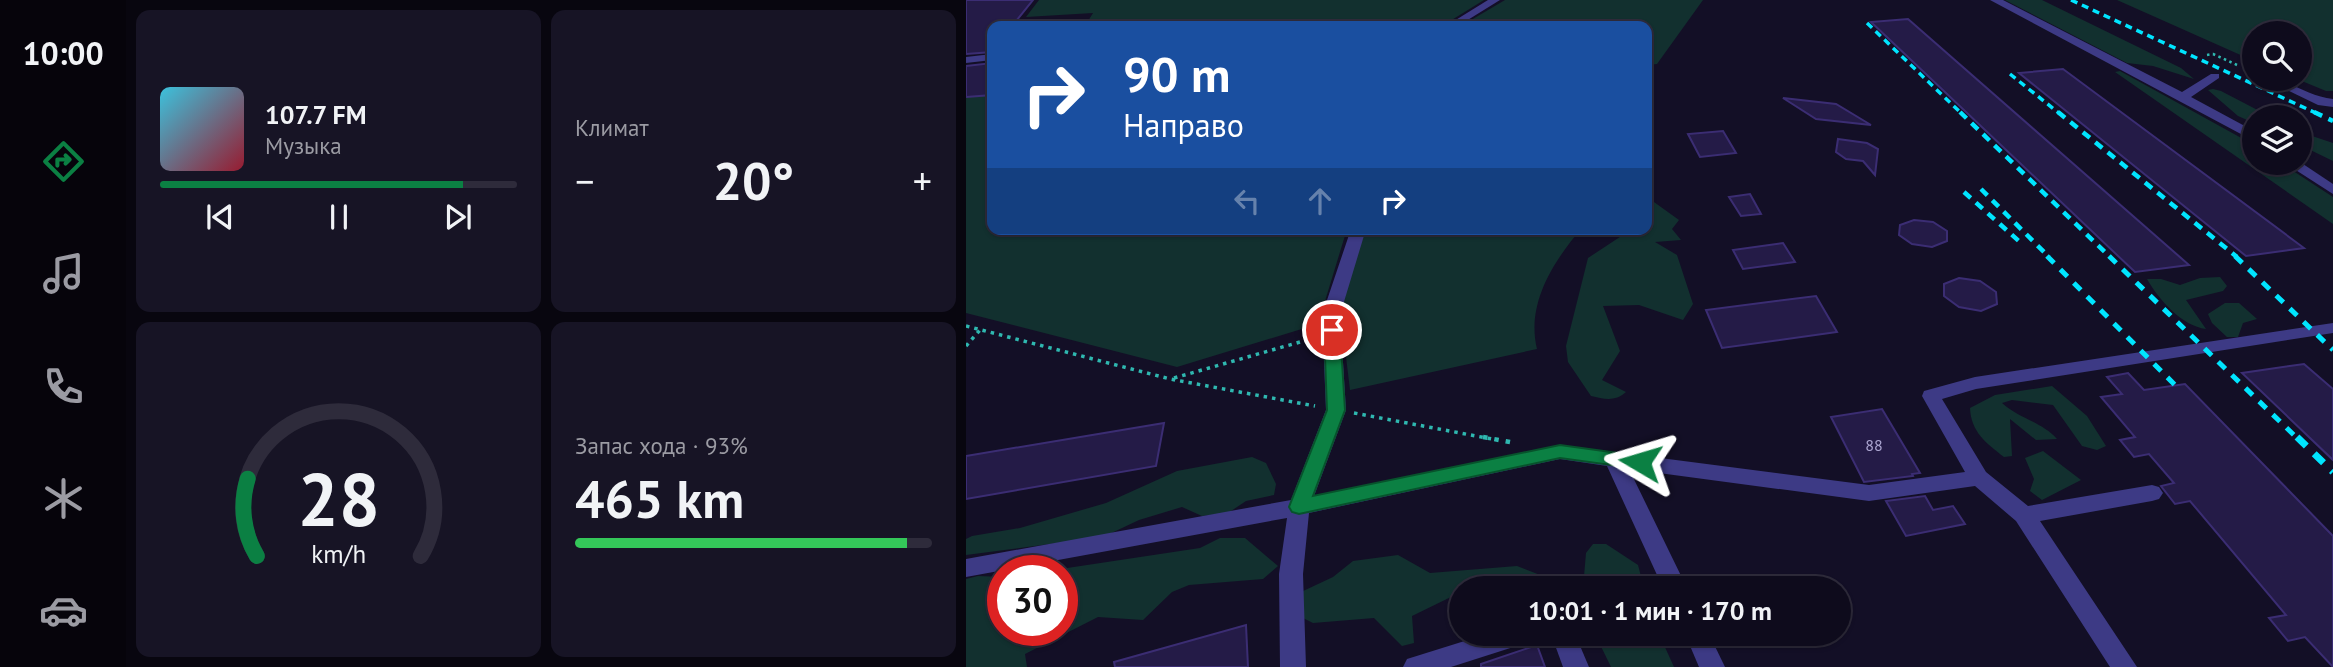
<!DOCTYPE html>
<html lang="ru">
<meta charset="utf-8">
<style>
body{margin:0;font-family:"PT Sans",sans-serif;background:#171425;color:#f1f3f6;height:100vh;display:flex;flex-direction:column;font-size:26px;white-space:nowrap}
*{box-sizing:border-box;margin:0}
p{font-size:23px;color:#9b9ba3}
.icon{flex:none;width:38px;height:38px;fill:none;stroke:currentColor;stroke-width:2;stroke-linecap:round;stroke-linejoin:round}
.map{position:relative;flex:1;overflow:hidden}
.drawer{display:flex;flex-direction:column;gap:10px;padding:10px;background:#08060f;width:840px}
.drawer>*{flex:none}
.banner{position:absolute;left:21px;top:21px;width:665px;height:214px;border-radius:14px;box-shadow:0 2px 5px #0004,0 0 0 2px #2e2b3b;background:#1a4fa0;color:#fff;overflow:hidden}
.buttons{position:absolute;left:1276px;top:21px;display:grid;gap:14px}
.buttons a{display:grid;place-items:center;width:70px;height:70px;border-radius:50%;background:#0e0b1c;box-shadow:0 2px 5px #0004,0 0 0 2px #2e2b3b;font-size:35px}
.speed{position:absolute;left:21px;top:555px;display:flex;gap:14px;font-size:35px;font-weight:700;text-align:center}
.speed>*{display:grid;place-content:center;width:91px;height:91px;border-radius:50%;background:#0e0b1c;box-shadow:0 2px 5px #0004,0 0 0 2px #2e2b3b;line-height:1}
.speed .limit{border:10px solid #d22;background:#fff;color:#111}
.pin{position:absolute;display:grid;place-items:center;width:60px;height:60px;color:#fff;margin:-30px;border:4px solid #fff;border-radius:50%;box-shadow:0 2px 7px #0007}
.me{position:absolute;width:77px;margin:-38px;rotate:277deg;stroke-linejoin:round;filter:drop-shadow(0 0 5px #0008)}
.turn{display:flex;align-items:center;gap:24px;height:147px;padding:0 21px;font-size:32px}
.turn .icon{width:91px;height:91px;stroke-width:2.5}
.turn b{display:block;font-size:49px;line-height:60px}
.lanes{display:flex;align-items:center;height:66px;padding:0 21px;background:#0003;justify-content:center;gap:35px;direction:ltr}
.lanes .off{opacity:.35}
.big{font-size:52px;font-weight:600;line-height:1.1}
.drawer .widget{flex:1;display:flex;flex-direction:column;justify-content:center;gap:10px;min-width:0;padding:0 24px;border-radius:14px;background:#171425}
.drawer .dial{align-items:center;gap:0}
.dial svg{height:182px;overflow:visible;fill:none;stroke:#2e2b3b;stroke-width:7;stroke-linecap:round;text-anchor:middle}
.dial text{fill:#f1f3f6;stroke:none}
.song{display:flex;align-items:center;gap:21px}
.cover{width:84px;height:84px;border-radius:10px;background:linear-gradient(135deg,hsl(190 70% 55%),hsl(350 70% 35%))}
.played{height:7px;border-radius:4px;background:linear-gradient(90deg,#0b8043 85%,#2e2b3b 85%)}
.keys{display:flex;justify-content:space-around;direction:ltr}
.heat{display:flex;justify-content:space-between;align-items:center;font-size:38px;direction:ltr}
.charge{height:10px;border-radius:5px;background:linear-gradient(90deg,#34c759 93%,#2e2b3b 0)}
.drawer .tiles{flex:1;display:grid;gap:10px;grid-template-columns:repeat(2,1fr)}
.trip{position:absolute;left:483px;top:576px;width:402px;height:70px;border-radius:35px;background:#0e0b1c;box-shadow:0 2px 5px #0004,0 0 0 2px #2e2b3b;font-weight:600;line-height:70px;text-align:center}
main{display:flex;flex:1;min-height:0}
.menu{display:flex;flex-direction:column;width:126px;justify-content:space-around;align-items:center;background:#06040b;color:#9b9ba3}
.menu .icon{width:49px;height:49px}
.menu .current{color:#0b8043}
.menu b{font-size:32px;color:#f1f3f6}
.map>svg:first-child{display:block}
.green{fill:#12302f}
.building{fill:#241b47;stroke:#3b2d73;stroke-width:2}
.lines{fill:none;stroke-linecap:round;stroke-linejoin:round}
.path-far2{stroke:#2fb8b0;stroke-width:2.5;stroke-dasharray:2.5 3.5;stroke-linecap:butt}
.path-far1{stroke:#2fb8b0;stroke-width:3.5;stroke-dasharray:3.5 5;stroke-linecap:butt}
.path{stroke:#2fb8b0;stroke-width:4.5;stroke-dasharray:4.5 7;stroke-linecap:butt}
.minor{fill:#3d3a85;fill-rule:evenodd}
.rail-far3{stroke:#00e5ff;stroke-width:3.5;stroke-dasharray:7 5;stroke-linecap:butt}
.rail-far2{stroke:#00e5ff;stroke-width:4.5;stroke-dasharray:9 7;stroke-linecap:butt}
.rail-far1{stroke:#00e5ff;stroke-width:5;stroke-dasharray:10 9;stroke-linecap:butt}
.rail{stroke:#00e5ff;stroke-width:7;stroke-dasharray:13 11;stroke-linecap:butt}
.route{fill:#0b8043;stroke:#07532c;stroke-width:2}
.labels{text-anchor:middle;stroke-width:7;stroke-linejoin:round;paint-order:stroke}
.number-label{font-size:16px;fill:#aca6d1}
</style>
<main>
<nav class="menu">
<b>10:00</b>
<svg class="icon current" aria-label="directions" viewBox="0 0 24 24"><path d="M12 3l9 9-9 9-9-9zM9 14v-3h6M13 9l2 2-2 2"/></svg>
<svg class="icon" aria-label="music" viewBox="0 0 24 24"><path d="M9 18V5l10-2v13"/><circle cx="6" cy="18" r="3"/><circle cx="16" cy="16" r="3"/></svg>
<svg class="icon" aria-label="phone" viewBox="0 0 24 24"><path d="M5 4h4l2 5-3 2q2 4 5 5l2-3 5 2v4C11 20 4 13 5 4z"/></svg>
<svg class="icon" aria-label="climate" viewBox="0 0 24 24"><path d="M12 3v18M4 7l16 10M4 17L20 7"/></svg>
<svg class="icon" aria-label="car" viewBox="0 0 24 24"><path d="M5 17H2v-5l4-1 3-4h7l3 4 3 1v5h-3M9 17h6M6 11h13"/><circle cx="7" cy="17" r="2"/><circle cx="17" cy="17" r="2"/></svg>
</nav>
<section class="drawer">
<div class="tiles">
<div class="widget">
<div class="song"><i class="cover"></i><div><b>107.7 FM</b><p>Музыка</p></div></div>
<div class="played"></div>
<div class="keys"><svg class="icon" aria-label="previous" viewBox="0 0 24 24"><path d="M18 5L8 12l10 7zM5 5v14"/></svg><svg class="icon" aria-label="pause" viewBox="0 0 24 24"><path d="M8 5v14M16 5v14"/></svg><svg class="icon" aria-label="next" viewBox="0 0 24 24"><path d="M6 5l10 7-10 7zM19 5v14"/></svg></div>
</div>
<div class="widget"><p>Климат</p>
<div class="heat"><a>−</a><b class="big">20°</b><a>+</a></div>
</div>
<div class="widget dial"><svg viewBox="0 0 100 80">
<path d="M14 69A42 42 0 1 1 86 69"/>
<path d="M14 69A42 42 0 0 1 10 35" stroke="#0b8043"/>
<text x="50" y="56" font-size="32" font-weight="700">28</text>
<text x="50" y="72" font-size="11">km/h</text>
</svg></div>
<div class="widget"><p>Запас хода · 93%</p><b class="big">465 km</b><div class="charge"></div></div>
</div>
</section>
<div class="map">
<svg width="1367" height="667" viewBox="0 0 1367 667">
<rect width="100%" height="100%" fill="#130f26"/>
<g class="green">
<path d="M73 0H518L476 26H119L127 13 60 17Z"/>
<path d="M539 0H737L691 64 681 65V26H495Z"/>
<path d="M1039 0H1076L1215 68 1228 79 1187 66 1161 63Z"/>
<path d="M1151 0H1367V91H1360L1331 79H1334V33H1288V61Z"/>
<path d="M1154 71 1288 145V163H1315L1367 197V224L1149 72Z"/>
<path d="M1247 89 1255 91 1305 117H1288V123L1272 116 1242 90Z"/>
<path d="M26 95V229H381L352 324 211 367 0 313V97Z"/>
<path d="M1334 132 1367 143V161L1334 145Z"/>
<path d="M681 197 713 220 706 229 715 240 689 242 711 255 727 304 717 320 673 305 637 306 654 351 636 380 660 392C649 402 638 399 625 396L602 362 600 346 622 258 666 229H681Z"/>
<path d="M398 229H615C587 262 560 304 571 349L384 390 374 307Z"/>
<path d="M1254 277 1261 286 1257 291 1220 300 1240 329C1216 326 1193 300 1181 279H1195L1214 285 1234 278Z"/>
<path d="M1259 303H1273L1291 319 1277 323 1272 337H1261L1246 323 1242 314Z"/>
<path d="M1086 386 1121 416 1140 446 1131 450 1116 446 1087 405 1046 400 1036 403C1052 418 1076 422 1091 439L1070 440 1044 419 1046 456 1038 457C1020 443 1005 432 1004 408L1029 395Z"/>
<path d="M1077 451 1115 480 1076 500 1064 491 1068 479 1059 458Z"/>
<path d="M286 457 300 463 310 484 308 495 280 501 262 513 236 516 216 507 173 520 137 537 0 555V539L6 536 54 528 140 503 211 471Z"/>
<path d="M254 538H279L312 566 297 579 223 585 206 592 177 620 132 617 59 654 61 667H0V579L12 576 37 577V630H96V570H88L234 548Z"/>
<path d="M627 544H640L672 565 678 588H617L620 553Z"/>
<path d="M432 555 464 573 551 566 587 580 589 588H495V596L489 595 446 616 448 643 436 646 408 618 347 623 317 608 318 600 367 577 387 561Z"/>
<path d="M629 634H693L708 667H645Z"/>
</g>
<g class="building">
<path d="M0 0H67L46 26H26V52L0 54Z"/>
<path d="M942 19 1223 265 1169 272 905 22Z"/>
<path d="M26 63V95L0 97V66Z"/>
<path d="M1097 69 1338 248 1280 256 1053 73Z"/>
<path d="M817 98 870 104 905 125 850 119Z"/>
<path d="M757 131 770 153 734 157 722 134Z"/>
<path d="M872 139 901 143 912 149 909 175 897 161 880 159 870 152Z"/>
<path d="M784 194 795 214 775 216 763 197Z"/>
<path d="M948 220 967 222 981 231V241L966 247 946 244 933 235 934 225Z"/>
<path d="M817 243 829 262 777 269 767 250Z"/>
<path d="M993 278 1014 281 1030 292 1031 304 1015 311 993 307 978 296V284Z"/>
<path d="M850 296 871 332 756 348 740 310Z"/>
<path d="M1338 364 1367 389V460L1276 373Z"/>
<path d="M1162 373 1178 390 1219 384 1367 536V667L1339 637 1322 641 1303 618 1320 615 1224 501 1209 504 1195 486 1208 483 1183 454 1168 457 1154 440 1169 437 1135 397 1156 394 1141 377Z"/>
<path d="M916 409 954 473 946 474 947 476 898 482 865 417Z"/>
<path d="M198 423 190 466 0 499V456Z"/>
<path d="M959 496 967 510 987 506 999 524 940 536 920 501Z"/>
<path d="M280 625 282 667H149L148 662Z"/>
<path d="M571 645 579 667H515V664Z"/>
</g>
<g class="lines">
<path class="path-far2" d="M1241 55 1247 54 1271 65"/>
<g class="path-far1">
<path d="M0 326 204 379 349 406"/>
<path d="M0 346 14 330"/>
<path d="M208 378 348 338"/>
<path d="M388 413 526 439"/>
</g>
<path class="path" d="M517 437 549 443"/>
<g class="minor">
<path d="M522 0H534L492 26H480Z"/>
<path d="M1024 0H1037L1216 92 1245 74H1253V78L1225 97 1288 131V141Z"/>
<path d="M26 54V60L0 63V57Z"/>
<path d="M1283 66 1288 67V75L1277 69Z"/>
<path d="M1298 79C1323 78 1342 97 1367 99V107L1352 105Z"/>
<path d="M1334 162 1367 184V194L1319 163Z"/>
<path d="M385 229H400L374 315 380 410 348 496 594 445 903 485 999 472 956 396 958 391 1009 377 1367 323V333L1010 389 976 399 1020 472 1062 506 1186 485 1193 487 1197 493 1193 499 1186 501 1074 521 1171 667H1144L1050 521 1009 486 903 501 663 469 721 588H697L641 466 594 459 343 513 337 574 340 667H314L313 574 321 518 0 577V559L325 500 360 410 356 315Z"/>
<path d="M521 634H566L563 642 485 667H437L441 659Z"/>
<path d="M585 634H609L623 667H597Z"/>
<path d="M719 634H743L759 667H733Z"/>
</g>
<g class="rail-far3">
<path d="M1105 0 1352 114"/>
<path d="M901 23 996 114"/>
<path d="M1044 74 1094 114"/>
</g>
<g class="rail-far2">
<path d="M994 112 1144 257"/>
<path d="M1092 112 1271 257"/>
<path d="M1348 112 1367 121"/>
<path d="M1015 189 1083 257"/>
<path d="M998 192 1055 243"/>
</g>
<g class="rail-far1">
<path d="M1081 256 1209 385"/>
<path d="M1143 256 1332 439"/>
<path d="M1269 256 1367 350"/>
</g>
<path class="rail" d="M1331 437 1367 472"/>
</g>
<path class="route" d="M366 325 374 330 379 410 347 496 594 445 674 456 680 458 683 462 680 467 674 469 594 458 333 514 326 512 323 507 361 410 358 330Z"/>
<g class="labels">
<g class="number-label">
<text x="908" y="451">88</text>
</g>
</g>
</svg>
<div class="buttons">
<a><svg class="icon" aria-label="search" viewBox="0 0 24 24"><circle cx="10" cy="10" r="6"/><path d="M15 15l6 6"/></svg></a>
<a><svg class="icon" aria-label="layers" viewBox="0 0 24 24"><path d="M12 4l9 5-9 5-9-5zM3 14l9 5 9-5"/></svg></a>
</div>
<div class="speed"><div class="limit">30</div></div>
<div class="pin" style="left:366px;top:330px;background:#d93025"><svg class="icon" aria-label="arrive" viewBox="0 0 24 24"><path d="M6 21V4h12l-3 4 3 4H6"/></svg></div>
<svg class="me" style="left:674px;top:462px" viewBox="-20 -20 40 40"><path d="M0-17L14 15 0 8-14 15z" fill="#0b8043" stroke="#fff" stroke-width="4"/></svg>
<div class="trip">10:01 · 1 мин · 170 m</div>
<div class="banner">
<div class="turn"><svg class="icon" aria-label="right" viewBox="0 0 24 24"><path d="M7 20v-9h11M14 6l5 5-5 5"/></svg><div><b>90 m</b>Направо</div></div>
<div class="lanes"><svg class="icon off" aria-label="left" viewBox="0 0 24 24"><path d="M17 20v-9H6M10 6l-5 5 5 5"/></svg><svg class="icon off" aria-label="ahead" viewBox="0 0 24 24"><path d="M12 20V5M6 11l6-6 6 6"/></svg><svg class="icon" aria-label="right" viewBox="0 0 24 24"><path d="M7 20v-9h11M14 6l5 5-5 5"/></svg></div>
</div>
</div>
</main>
